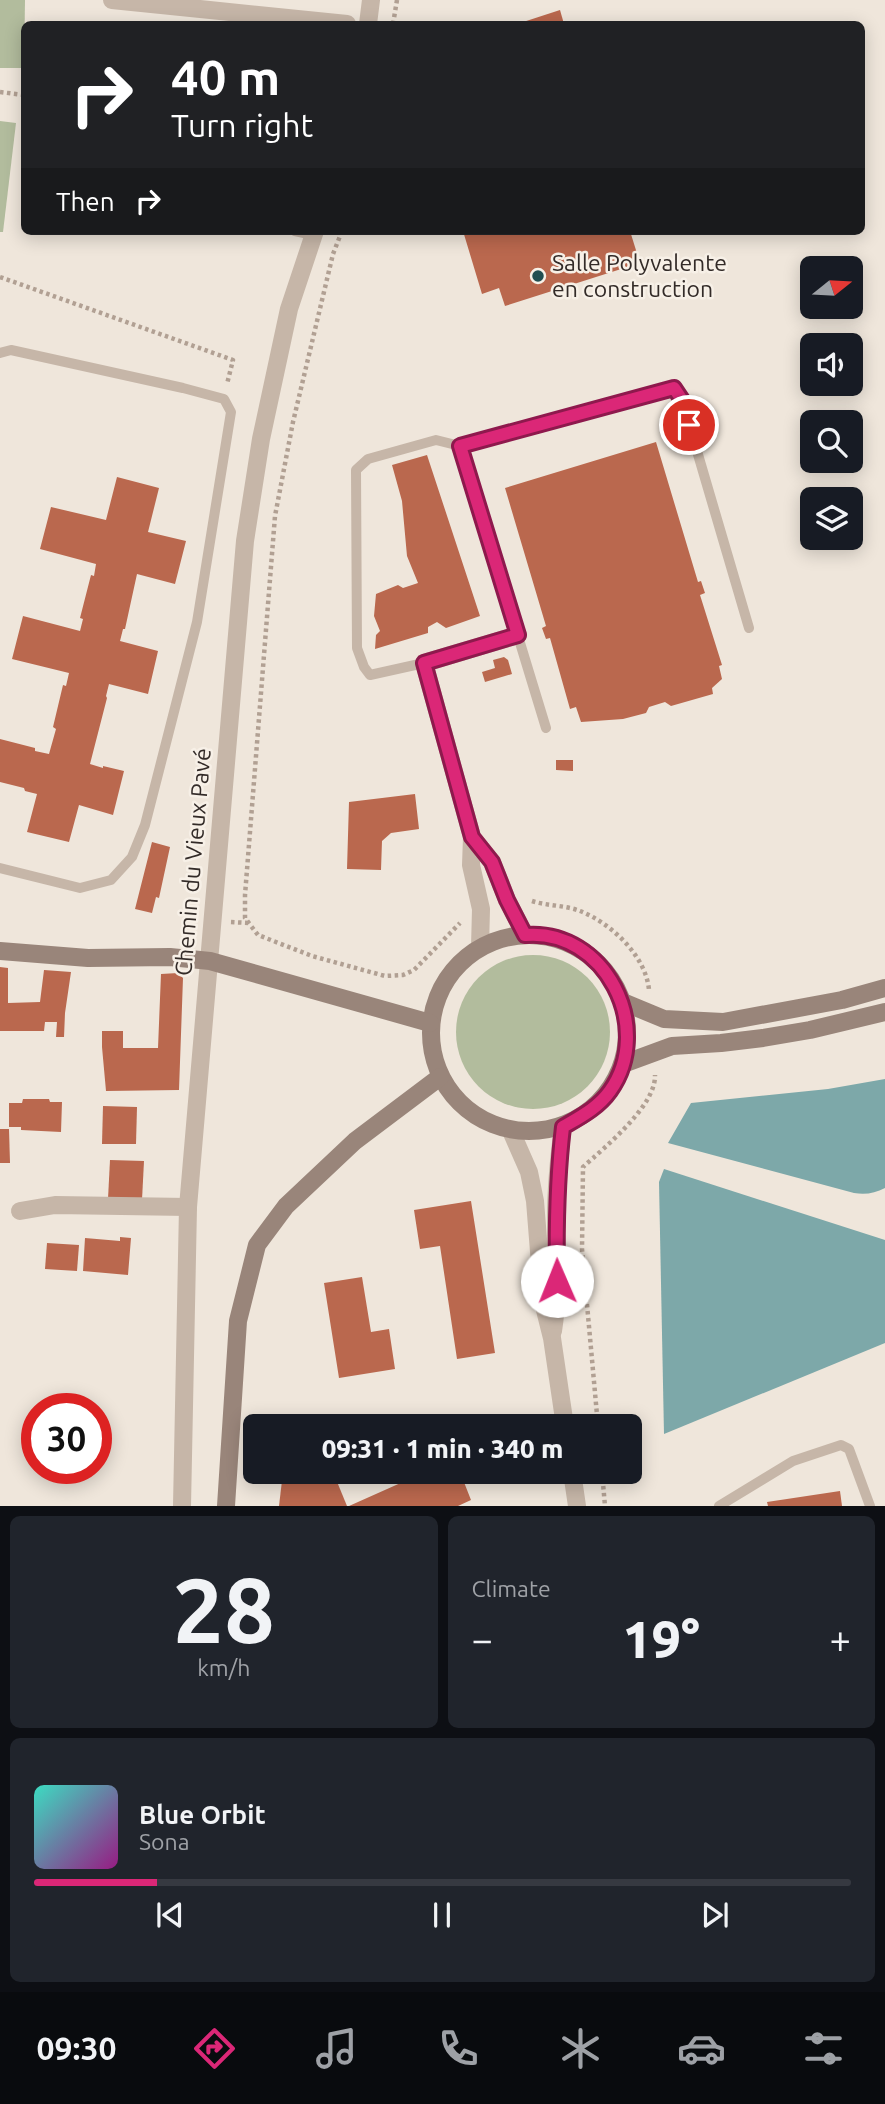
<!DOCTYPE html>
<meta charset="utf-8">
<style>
body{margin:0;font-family:Ubuntu,sans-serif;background:#20242c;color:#f1f3f6;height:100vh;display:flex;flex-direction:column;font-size:26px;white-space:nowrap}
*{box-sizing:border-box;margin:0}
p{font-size:23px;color:#9ea1a6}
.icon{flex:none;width:38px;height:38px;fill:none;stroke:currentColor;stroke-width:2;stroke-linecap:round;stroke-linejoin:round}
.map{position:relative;height:1506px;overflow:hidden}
.drawer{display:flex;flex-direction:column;gap:10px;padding:10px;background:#0d0f14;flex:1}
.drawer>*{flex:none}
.guide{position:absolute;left:21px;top:21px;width:844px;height:214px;border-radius:10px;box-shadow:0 4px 18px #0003;background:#202124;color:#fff;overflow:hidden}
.needle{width:46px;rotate:72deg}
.fabs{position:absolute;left:800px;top:256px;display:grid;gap:14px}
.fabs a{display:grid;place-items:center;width:63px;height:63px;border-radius:10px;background:#171b24;box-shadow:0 4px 18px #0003;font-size:35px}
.speed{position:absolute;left:21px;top:1393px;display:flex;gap:14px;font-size:35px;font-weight:700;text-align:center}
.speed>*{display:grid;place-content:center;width:91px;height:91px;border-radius:50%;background:#171b24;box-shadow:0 4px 18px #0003;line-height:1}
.speed .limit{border:10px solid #d22;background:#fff;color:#111}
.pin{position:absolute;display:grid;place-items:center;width:60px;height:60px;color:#fff;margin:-30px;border:4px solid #fff;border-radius:50%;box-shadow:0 2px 7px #0007}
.me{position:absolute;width:77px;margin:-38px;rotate:359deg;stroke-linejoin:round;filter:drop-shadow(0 0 5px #0008)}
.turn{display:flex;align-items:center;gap:24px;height:147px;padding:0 35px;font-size:32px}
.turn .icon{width:91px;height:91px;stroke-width:2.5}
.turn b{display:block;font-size:49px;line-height:60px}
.then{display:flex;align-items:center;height:66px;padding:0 35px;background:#0003;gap:14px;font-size:26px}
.big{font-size:52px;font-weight:800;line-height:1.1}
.drawer .card{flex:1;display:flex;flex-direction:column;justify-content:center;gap:10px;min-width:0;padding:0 24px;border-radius:10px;background:#20242c}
.drawer .dial{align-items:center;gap:0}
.dial b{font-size:91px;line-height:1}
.song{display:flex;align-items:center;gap:21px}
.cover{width:84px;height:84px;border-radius:10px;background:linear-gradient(135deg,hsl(170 70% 55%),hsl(310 70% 35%))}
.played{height:7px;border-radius:4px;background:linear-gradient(90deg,#db2777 15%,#363941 15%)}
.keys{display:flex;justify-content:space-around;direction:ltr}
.heat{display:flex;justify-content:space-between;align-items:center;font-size:38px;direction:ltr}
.drawer .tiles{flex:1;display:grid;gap:10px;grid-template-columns:1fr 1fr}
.card:last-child{grid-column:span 2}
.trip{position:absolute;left:243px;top:1414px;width:399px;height:70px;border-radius:10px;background:#171b24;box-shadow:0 4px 18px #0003;font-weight:800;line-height:70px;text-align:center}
.tabs{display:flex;height:112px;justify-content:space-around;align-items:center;background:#090b0e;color:#9ea1a6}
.tabs .icon{width:49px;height:49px}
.tabs .current{color:#db2777}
.tabs b{font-size:32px;color:#f1f3f6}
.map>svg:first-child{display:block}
.green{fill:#b2bc9d}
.water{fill:#7da8a9}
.building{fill:#ba684e}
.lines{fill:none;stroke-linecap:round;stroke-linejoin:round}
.path{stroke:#b1a093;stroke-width:4.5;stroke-dasharray:3.5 3.5;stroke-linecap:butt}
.lane{stroke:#c6b6a8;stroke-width:10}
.street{stroke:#c6b6a8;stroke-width:18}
.secondary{stroke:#99857a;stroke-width:18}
.route-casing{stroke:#8e194d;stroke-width:18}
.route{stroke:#db2777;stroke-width:12}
.poi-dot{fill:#214e51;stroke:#f7f0e7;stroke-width:2.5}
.labels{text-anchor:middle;stroke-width:5;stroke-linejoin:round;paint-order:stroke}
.poi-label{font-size:23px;fill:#332b28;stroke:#f7f0e7;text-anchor:start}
.street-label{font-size:23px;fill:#332b28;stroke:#f7f0e7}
</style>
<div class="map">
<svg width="885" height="1506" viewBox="0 0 885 1506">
<rect width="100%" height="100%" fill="#efe6db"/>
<g class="green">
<path d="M0 0H25L24 68H0Z"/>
<path d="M0 121 16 123 3 232H0Z"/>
<circle cx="533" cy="1032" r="77"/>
</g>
<g class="water">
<path d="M885 1079V1188C875 1193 866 1195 854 1193L668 1143 691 1103 828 1089Z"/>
<path d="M664 1169 885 1240V1343L664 1434 659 1182Z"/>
</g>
<g class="building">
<path d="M560 10 564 24H517Z"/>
<path d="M463 231H630L640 263 505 306 499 288 482 294Z"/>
<path d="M656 442 698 582 701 581 705 593 700 595 722 665 719 666 722 679 712 688 713 694 671 706 665 702 649 707 646 713 623 719 581 722 576 707 570 709 550 638 546 639 542 628 546 626 505 488Z"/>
<path d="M427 455 480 616 446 628 437 622 428 627V633L375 649 376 635 380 631 374 616 376 594 398 585 403 588 418 583 407 556 402 501 392 465Z"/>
<path d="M117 477 159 488 148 532 186 541 175 584 137 574 125 629H123L120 641 158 651 148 694 109 684 106 696 107 698 90 764 103 768V766L124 771 113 815 79 805 69 842 27 832 37 794 25 791 24 788 0 782V739L35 748V751L49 754 56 729 53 727 63 685 66 686 69 673 12 659 23 616 80 631 83 619 80 618 91 575 94 576 96 564 40 549 51 507 106 520Z"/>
<path d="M504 657 508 660 512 674 485 682 482 672 495 668 493 660Z"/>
<path d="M556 760H573V771L556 770Z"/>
<path d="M415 794 419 829 391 833 382 841 381 870 347 869 349 802Z"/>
<path d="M152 842 170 847 159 898 156 897 152 913 135 909Z"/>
<path d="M0 967 8 968V1003L40 1002 44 970 71 972 65 1013 64 1037H56L57 1022H45L44 1031H0Z"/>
<path d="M178 973 183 978 179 1090 106 1091 102 1047V1031H123V1048H158L161 974Z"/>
<path d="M23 1099H49L50 1102H62L61 1132 21 1130V1127H9V1103H22Z"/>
<path d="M103 1106 137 1107 136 1144H102Z"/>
<path d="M0 1129H9L10 1163H0Z"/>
<path d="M110 1160 144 1161 142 1200 108 1199Z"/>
<path d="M471 1201 495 1353 457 1359 440 1246 420 1249 414 1210Z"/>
<path d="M120 1237 131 1238 128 1275 83 1271 85 1238 120 1241Z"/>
<path d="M47 1243 79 1245 77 1271 45 1269Z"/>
<path d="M362 1277 371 1332 389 1329 395 1369 339 1378 324 1283Z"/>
<path d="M283 1472H333L347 1506H279Z"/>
<path d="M412 1472H460L471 1500 458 1506H349L414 1477Z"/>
<path d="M840 1491 842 1506H768L767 1502Z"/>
</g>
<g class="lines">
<g class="path">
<path d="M393 24 397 0"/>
<path d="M0 92 24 95"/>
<path d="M342 231 333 254 293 422 275 516 245 895V918L258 935 312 956 385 976 403 975 414 970 460 923"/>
<path d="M0 277 233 360 227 384"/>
<path d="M532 901C547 906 565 905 580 911 611 923 646 956 649 990"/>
<path d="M231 922 248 923"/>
<path d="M598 1426 582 1249 583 1167C605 1147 656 1106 655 1075"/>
<path d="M602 1472 605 1506"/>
</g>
<g class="lane">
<path d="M295 231 313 235"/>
<path d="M0 353 11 350 183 388 224 399 231 412 197 622 145 825 132 857 111 880 80 888 0 868"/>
<path d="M460 446 546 728"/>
<path d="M424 663 370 675 364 667 357 648 356 470 368 459 436 440 460 446 674 388 682 400 749 628"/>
<path d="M719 1506 793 1461 841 1445 849 1449 870 1506"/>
</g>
<g class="street">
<path d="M112 0 347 24"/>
<path d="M368 24 371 0"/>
<path d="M472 837 424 663 518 635"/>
<path d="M480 947 481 909 471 865 472 837 492 862 507 900 525 935"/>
<path d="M511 1131 529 1172 535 1201 543 1302 552 1338 565 1426"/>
<path d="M20 1211 55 1205 188 1207"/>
<path d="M553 1331C559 1293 556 1256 556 1218 556 1187 559 1157 563 1127"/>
<path d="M572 1472 577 1506"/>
<path d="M182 1506 188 1207 245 541 261 439 289 309 315 231"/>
</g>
<g class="secondary">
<circle cx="529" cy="1033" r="98"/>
<path d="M0 951 88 958 170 957 210 961 430 1023"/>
<path d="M623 1002 664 1019 723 1022 842 1000 885 988"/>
<path d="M623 1064 672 1046 721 1043 763 1038 810 1030 885 1012"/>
<path d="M226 1506 238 1321 257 1245 286 1206 355 1141 440 1077"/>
</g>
</g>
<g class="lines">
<defs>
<path id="route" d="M557 1281C556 1229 557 1178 563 1127 580 1117 598 1108 610 1091 655 1028 605 928 525 935L507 900 492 862 472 837 424 663 518 635 460 446 674 388 682 400 689 425"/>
</defs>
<use href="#route" class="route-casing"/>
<use href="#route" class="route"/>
</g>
<circle class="poi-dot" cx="538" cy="276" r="7"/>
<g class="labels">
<g class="poi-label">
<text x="552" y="271">Salle Polyvalente<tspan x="552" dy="26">en construction</tspan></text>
</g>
<g class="street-label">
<text transform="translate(193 862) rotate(-85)" y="8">Chemin du Vieux Pavé</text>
</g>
</g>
</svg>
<div class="fabs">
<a><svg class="needle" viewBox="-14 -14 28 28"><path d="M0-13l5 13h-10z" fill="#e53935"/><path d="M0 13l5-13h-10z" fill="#9ea1a6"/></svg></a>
<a><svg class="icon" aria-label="sound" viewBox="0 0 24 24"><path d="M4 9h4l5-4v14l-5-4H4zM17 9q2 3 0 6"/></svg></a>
<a><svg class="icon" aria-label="search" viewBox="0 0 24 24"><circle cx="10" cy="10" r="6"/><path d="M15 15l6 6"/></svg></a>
<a><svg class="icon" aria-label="layers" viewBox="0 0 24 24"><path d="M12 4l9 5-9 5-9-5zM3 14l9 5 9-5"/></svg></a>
</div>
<div class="speed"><div class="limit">30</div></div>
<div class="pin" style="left:689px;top:425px;background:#d93025"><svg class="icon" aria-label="arrive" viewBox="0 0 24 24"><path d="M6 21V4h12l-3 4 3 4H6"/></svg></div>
<svg class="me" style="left:557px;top:1281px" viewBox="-20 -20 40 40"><circle r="19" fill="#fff"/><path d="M0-13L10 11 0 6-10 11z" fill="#db2777"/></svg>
<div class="trip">09:31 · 1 min · 340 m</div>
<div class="guide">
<div class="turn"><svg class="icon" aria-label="right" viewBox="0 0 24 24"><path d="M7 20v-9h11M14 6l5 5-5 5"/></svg><div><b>40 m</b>Turn right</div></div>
<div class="then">Then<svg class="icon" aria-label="right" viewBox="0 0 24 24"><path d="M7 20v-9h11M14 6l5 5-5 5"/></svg></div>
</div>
</div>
<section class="drawer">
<div class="tiles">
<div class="card dial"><b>28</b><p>km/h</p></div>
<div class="card"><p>Climate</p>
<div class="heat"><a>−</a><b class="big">19°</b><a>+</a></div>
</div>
<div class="card">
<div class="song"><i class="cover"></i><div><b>Blue Orbit</b><p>Sona</p></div></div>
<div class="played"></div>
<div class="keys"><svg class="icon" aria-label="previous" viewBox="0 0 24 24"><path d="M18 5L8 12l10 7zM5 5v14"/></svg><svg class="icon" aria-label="pause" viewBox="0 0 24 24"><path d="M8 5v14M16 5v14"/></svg><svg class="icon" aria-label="next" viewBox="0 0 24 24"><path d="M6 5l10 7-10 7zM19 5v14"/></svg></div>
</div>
</div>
</section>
<nav class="tabs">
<b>09:30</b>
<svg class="icon current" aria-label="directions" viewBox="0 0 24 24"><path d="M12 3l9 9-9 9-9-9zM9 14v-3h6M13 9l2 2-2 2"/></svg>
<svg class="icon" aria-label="music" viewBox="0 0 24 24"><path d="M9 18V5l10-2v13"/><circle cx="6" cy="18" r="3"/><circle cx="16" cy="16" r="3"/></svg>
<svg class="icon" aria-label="phone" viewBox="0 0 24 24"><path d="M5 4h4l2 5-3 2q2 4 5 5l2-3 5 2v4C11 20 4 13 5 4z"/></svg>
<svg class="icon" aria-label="climate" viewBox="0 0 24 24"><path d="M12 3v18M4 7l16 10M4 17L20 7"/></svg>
<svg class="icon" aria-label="car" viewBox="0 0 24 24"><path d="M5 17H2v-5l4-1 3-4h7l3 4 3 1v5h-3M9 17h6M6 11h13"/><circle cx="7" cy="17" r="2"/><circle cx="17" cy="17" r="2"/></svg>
<svg class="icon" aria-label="filters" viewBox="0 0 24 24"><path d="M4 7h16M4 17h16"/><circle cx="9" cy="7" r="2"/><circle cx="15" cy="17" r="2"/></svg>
</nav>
